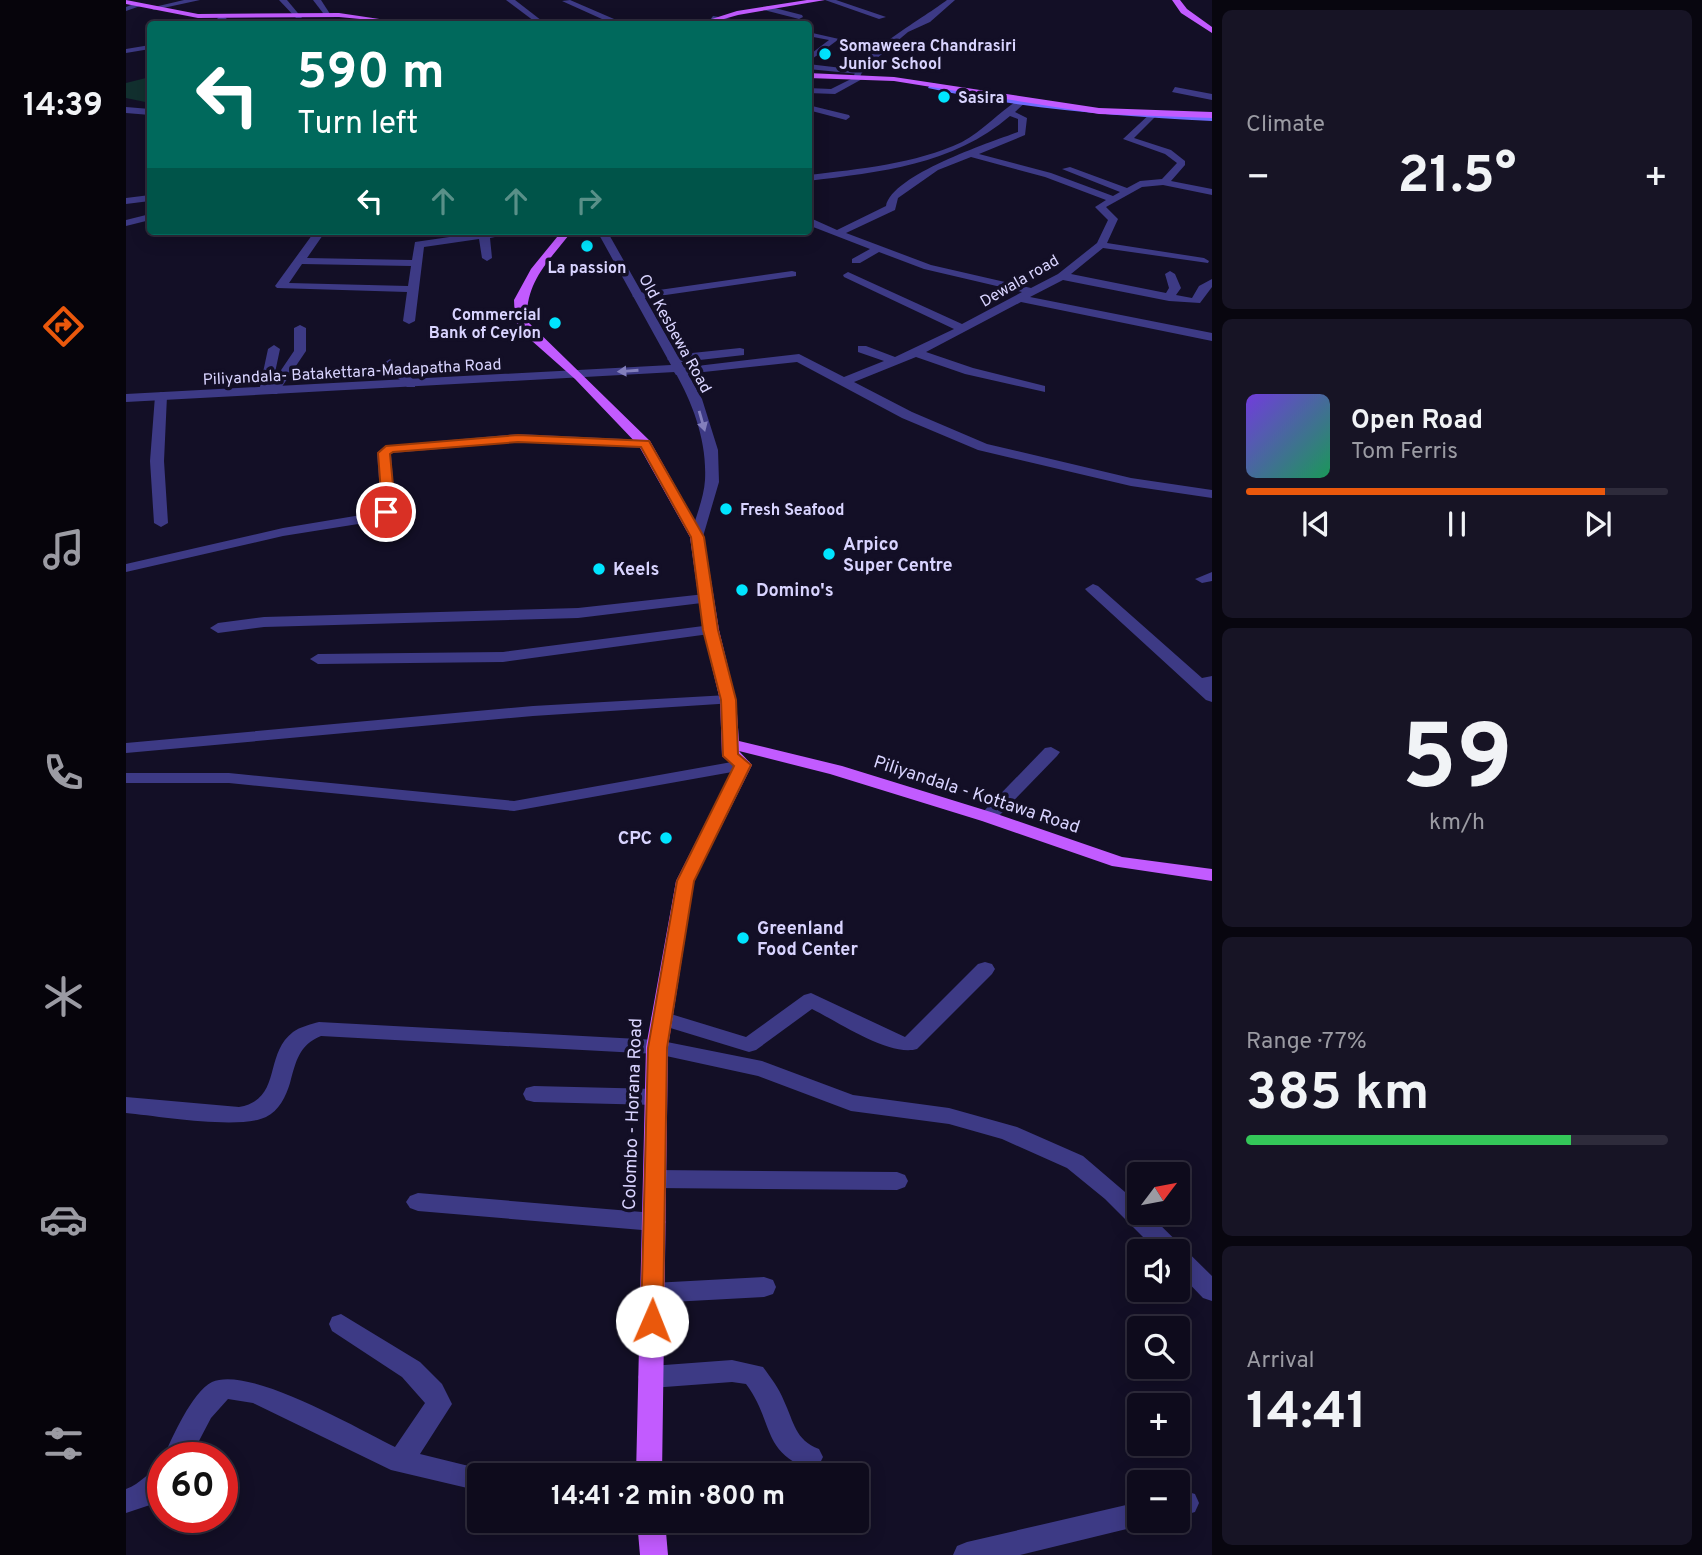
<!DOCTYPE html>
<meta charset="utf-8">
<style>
body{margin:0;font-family:Overpass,sans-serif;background:#171425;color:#f1f3f6;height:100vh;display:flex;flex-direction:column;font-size:26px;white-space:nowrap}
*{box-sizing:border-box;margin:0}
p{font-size:23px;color:#9b9ba3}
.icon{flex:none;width:38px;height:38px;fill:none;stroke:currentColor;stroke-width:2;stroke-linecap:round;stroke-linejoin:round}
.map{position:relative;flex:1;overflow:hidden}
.drawer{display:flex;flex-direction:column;gap:10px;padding:10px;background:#08060f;width:490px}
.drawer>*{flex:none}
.top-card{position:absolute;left:21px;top:21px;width:665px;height:214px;border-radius:7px;box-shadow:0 4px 18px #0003,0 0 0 2px #2e2b3b;background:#00695c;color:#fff;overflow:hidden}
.needle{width:46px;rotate:58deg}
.fabs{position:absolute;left:1001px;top:1162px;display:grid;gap:14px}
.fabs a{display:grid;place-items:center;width:63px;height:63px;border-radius:7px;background:#0e0b1c;box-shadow:0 4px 18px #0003,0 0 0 2px #2e2b3b;font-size:35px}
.speed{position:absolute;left:21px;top:1442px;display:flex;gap:14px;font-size:35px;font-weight:700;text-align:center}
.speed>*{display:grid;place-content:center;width:91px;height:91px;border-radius:50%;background:#0e0b1c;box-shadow:0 4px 18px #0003,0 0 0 2px #2e2b3b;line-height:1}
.speed .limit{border:10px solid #d22;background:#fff;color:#111}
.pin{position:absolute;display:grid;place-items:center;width:60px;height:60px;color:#fff;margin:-30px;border:4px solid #fff;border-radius:50%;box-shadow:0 2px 7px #0007}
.me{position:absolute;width:77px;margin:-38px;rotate:1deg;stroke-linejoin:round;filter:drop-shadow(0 0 5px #0008)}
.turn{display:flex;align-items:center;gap:24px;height:147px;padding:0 35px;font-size:32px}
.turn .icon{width:91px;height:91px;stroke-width:2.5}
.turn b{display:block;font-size:49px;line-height:60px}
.lanes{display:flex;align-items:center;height:66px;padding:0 35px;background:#0003;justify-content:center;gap:35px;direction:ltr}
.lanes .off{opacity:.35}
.big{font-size:52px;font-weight:700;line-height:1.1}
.drawer .tile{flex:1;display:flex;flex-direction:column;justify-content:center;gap:10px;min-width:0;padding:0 24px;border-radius:10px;background:#171425}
.drawer .dial{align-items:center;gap:0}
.dial b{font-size:91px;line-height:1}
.song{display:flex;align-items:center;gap:21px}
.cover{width:84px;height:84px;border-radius:10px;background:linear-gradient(135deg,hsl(260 70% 55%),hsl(150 70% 35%))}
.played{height:7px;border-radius:4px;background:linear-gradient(90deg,#ea580c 85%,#2e2b3b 85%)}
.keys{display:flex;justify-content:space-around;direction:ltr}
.heat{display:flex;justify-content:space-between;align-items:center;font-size:38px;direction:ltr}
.charge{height:10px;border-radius:5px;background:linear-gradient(90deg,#34c759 77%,#2e2b3b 0)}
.trip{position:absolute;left:341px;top:1463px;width:402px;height:70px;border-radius:7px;background:#0e0b1c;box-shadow:0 4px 18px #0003,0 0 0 2px #2e2b3b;font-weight:700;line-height:70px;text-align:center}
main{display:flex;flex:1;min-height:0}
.menu{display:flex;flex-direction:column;width:126px;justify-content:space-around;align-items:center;background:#06040b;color:#9b9ba3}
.menu .icon{width:49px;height:49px}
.menu .active{color:#ea580c}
.menu b{font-size:32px;color:#f1f3f6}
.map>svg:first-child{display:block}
.green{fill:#12302f}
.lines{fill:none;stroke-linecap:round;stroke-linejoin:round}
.minor{fill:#3d3a85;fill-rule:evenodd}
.tertiary{fill:#3d3a85;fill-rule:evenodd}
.secondary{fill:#6f6bff;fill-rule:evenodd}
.primary{fill:#c25bff;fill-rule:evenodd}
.oneway{fill:#837fbc}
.route{fill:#ea580c;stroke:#983908;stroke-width:2}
.poi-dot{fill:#00e5ff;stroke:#130f26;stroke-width:2.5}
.labels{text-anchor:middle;stroke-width:7;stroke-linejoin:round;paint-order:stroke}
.far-poi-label{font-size:16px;font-weight:bold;fill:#d9d4ff;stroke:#130f26;text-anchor:start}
.far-street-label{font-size:16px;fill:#d9d4ff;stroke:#130f26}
.poi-label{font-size:18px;font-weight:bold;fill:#d9d4ff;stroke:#130f26;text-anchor:start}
.street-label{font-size:18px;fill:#d9d4ff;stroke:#130f26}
</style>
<main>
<nav class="menu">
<b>14:39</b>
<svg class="icon active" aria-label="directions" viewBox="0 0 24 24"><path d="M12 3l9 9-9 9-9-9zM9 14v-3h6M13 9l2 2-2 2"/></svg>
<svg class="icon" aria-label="music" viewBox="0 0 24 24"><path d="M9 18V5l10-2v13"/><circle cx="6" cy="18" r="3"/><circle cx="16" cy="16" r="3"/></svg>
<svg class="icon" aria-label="phone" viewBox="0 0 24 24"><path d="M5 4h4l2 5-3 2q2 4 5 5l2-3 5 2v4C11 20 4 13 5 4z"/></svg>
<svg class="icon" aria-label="climate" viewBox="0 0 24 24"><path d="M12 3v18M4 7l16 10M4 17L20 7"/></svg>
<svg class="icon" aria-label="car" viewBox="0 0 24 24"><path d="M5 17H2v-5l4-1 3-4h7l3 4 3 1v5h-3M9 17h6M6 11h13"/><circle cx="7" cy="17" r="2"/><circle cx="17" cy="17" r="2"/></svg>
<svg class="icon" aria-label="filters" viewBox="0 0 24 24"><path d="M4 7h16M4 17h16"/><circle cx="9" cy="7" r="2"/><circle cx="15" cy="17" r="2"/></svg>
</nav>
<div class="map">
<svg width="1086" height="1555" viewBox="0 0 1086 1555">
<rect width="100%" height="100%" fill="#130f26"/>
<path class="green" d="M24 77V103L0 98V83Z"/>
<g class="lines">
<g class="minor">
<path d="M58 0H74L28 10 24 8Z"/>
<path d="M153 0H161L176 18H170Z"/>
<path d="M187 0H195L206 17H200Z"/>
<path d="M380 0H389L420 24H412Z"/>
<path d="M444 0 495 22 496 24H487L436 1Z"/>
<path d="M699 0H710L760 17 753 19Z"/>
<path d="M10 3 17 5 0 11V7Z"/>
<path d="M641 6 676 15 677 17 673 19 638 10Z"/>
<path d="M94 16 101 18 93 24H86Z"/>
<path d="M587 16 623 22 627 24 584 20Z"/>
<path d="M682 32 713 39 682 62V56L703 40 682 36Z"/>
<path d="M24 45V49L0 53V49Z"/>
<path d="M682 64 733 70 737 72 733 74 682 69Z"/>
<path d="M731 76 738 78 709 94 682 93V88L705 89Z"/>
<path d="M1049 87 1086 94V100L1046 92Z"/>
<path d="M898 97 902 100 889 112 901 118 899 135 853 154 925 173 987 196 994 192 936 169 944 167 1001 188 1014 181 1036 179 1051 163 1039 154 997 139 1027 111 1030 116 1008 138 1045 150 1059 161V165L1045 181 1086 189V195L1037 185 1016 187 980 207 992 219 981 243 1078 258 1083 261 1082 263 977 248 945 274 1040 293 1043 288 1039 274 1044 271 1049 274 1055 288 1050 295 1066 298 1073 286 1086 279V287L1074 303 1043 301 937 280 904 297 1086 333V341L895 302 800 352 847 368 919 386V392L839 374 790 357 728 382 786 412 861 444 1005 478 1086 490V498L1005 486 852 450 776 418 671 362 550 375 548 372 554 368 673 354 718 377 758 361 732 352V346H740L769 357 828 329 718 277 717 275 722 272 836 324 896 292 798 269 753 252 734 263H726V259L744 249 682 225V217L711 230 760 206C766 175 862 143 892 132V119L884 116C827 165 754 172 682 181V175C734 169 789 164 836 142 859 130 876 108 898 97ZM845 157 919 177 980 200 969 207 982 220 971 243 932 274 905 288 805 265 720 233 769 210 772 198 812 170Z"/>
<path d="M682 105 723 115 724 117 720 120 682 110Z"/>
<path d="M0 107 24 109V115L0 113Z"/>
<path d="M24 195V201L0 204V198Z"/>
<path d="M24 214V220L0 226V220Z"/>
<path d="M189 231 199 232 181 258 286 260 289 242 358 232 400 231 364 238 366 258 361 261 356 258 353 239 298 247 289 321 283 324 277 321 281 292 151 288 149 286ZM176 264 285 266 282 286 163 283Z"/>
<path d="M666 271 670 272V276L512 299 506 296 512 293Z"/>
<path d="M174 325 180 328V351L151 394H135L133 391 142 349 148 345 154 349 147 382 168 351V328Z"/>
<path d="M614 348 618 349V355L547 363 541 359 547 355Z"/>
<path d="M264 359 289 381V387H281L260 366 258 363Z"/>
<path d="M35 392 41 396 38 461 42 523 35 527 28 523 24 461 29 396Z"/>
<path d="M392 434 519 440 526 444 519 448 392 442 267 453 265 454 269 506 256 520 251 521 157 536 0 572V564L157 528 247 513 255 505 251 453 259 446Z"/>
<path d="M1086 572V581L1076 583 1069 579Z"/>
<path d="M967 584 972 586 1076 678 1086 676V702L1080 700 962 592 959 589Z"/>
<path d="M579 594 584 596 587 599 584 602 452 618 138 627 92 633 84 628 92 623 138 617 452 608Z"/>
<path d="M585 625 593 630 591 633 377 662 192 664 184 659 192 654 377 652Z"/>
<path d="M602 695 610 700 608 703 407 716 0 753V743L407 706Z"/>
<path d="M925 747 934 752 931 756 868 821H856L853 817 856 813 919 748Z"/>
<path d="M617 760 623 761 626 765 623 769 388 811 103 783H0V773H103L388 801Z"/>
<path d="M859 962 866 964 869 969 866 974 791 1049C764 1057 712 1022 686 1009L630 1050 623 1052 528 1023 525 1018 528 1013 535 1011 620 1037 678 995 685 993 779 1037 852 964Z"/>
<path d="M193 1022 531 1040 636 1061 727 1095 823 1108 891 1127 957 1156 1013 1204V1213H1022L1086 1276V1301L1077 1298 1052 1272V1251H1031L979 1199 941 1168 876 1139 823 1124 725 1111 632 1076 531 1054 195 1036C173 1045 170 1061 164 1083 160 1096 153 1111 140 1117 113 1130 32 1116 0 1113V1097L113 1107C157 1099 137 1055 167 1032 174 1027 185 1024 193 1022Z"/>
<path d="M408 1086 530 1089 538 1091 541 1097 538 1103 530 1105 408 1102 400 1100 397 1094 400 1088Z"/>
<path d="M529 1170 771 1172 779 1175 782 1181 779 1187 771 1190 529 1188 521 1185 518 1179 521 1173Z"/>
<path d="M292 1193 528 1213 536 1216 540 1222 536 1228 528 1231 292 1211 284 1208 280 1202 284 1196Z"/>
<path d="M638 1277 647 1280 650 1287 647 1294 638 1297 527 1303 518 1300 515 1293 518 1286 527 1283Z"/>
<path d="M215 1314 294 1362 316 1384 326 1404 294 1454 363 1471 366 1475H354V1491L265 1470 127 1403 102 1399 85 1418 64 1458H37C46 1438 66 1392 86 1382 123 1365 232 1429 269 1447L299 1403 276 1377 206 1331 203 1324 206 1317Z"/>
<path d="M606 1360 637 1367C645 1378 653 1388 658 1401 668 1422 669 1440 693 1449L697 1457 693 1465 684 1469C635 1452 648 1421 620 1384L606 1382 525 1388 516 1385 512 1377 516 1369 525 1366Z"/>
<path d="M37 1466V1496L30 1503 0 1513V1489C15 1484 22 1471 37 1466Z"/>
<path d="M1059 1491 1069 1494 1073 1503 1069 1512 1052 1517V1493Z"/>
<path d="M1013 1502V1521H1024L1013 1526 894 1555H827L831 1546 841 1542Z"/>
</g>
<g class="tertiary">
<path d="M821 0H829L804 22 782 32 737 70 734 77H728C730 56 802 15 821 0Z"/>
<path d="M471 231H481L576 399 592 450 593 482 576 540 571 541 564 537C569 519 578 498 579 480 581 441 567 404 549 372L0 402V394L545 365Z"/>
</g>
<path class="secondary" d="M805 83 892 100 969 109 1086 115V121C990 116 896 109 802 88Z"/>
<g class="primary">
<path d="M0 0 72 14 213 13 287 24 213 17 72 18 0 4Z"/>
<path d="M681 0H699L612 15 580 24H570L611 11Z"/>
<path d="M1046 0H1054L1061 9 1086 27V33L1055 13Z"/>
<path d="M682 73 768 77 973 108 1086 112V118L973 114 768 81 682 78Z"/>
<path d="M436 231H446C424 260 399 281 401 321L524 441 578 537 593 630 610 700 613 741 716 766 868 813 996 857 1086 869V881L986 866 856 821 704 774 613 751 626 765 568 881 542 1047 536 1475H510L520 1047 550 881 608 766 596 756 594 700 577 630 564 537 513 446 449 379 406 341 389 321 388 300 405 269Z"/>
<path d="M511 1521H539L542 1555H514Z"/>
</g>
</g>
<defs><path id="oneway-solid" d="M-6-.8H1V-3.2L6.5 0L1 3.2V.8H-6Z" transform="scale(1.75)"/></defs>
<g class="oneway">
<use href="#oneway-solid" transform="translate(502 371) rotate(176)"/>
<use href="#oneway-solid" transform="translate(576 421) rotate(74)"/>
</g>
<path class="route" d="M392 435 523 441 578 537 592 630 610 700 612 754 625 765 568 881 541 1048 537 1321 534 1328 526 1330 518 1328 515 1321 522 1048 551 881 608 766 597 756 595 700 577 630 565 537 515 447 392 442 267 452 264 454 269 506 264 514 254 512 256 506 252 453 260 446Z"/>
<g class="poi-dot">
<circle cx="699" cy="54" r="7"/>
<circle cx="818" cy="97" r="7"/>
<circle cx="461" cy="246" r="7"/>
<circle cx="429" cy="323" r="7"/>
<circle cx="600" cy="509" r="7"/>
<circle cx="703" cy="554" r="7"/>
<circle cx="473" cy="569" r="7"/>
<circle cx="616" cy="590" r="7"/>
<circle cx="540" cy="838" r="7"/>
<circle cx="617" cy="938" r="7"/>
</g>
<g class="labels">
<g class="far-poi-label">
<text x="713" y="51">Somaweera Chandrasiri<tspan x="713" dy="18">Junior School</tspan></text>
<text x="832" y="103">Sasira</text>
<text x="461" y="273" text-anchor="middle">La passion</text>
<text x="415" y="320" text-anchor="end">Commercial<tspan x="415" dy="18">Bank of Ceylon</tspan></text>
<text x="614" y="515">Fresh Seafood</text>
</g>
<g class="far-street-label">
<text transform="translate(893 280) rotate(-30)" y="6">Dewala road</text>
<text transform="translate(550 333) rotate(61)" y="6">Old Kesbewa Road</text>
<text transform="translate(226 371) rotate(-3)" y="6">Piliyandala- Batakettara-Madapatha Road</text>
</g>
<g class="poi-label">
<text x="717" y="550">Arpico<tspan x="717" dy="21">Super Centre</tspan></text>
<text x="487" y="575">Keels</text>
<text x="630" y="596">Domino's</text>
<text x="526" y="844" text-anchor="end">CPC</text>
<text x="631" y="934">Greenland<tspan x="631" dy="21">Food Center</tspan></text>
</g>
<g class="street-label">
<text transform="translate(851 794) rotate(18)" y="6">Piliyandala - Kottawa Road</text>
<text transform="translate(506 1114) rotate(-88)" y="6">Colombo - Horana Road</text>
</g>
</g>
</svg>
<div class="fabs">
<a><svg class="needle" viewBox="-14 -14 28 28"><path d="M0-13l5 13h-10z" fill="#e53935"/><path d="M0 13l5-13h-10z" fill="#9b9ba3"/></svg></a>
<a><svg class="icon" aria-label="sound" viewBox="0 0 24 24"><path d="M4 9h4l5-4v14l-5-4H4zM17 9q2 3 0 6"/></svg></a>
<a><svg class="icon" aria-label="search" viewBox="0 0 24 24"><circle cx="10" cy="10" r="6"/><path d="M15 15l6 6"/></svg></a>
<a>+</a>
<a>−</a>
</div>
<div class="speed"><div class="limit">60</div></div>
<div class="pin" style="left:260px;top:512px;background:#d93025"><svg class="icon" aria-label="arrive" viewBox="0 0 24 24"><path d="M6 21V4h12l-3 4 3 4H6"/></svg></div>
<svg class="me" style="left:526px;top:1321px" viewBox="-20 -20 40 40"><circle r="19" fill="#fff"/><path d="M0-13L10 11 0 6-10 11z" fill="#ea580c"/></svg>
<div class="trip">14:41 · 2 min · 800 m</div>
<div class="top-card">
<div class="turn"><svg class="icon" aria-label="left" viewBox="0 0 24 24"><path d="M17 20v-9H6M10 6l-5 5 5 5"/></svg><div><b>590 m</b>Turn left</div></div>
<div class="lanes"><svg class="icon" aria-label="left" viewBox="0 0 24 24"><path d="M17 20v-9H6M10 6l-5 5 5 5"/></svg><svg class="icon off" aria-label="ahead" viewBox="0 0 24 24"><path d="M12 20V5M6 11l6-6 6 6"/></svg><svg class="icon off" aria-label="ahead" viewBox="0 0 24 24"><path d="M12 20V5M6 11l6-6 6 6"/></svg><svg class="icon off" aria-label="right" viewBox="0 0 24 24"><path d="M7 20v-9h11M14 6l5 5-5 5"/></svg></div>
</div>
</div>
<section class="drawer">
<div class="tile"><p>Climate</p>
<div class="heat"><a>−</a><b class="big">21.5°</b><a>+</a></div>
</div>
<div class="tile">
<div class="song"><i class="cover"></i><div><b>Open Road</b><p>Tom Ferris</p></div></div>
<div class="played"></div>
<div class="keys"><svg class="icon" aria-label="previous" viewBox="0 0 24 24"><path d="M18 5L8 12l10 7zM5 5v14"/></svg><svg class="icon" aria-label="pause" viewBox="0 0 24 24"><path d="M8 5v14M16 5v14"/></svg><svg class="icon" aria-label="next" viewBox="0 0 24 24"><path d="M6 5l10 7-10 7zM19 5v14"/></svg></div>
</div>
<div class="tile dial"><b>59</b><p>km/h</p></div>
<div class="tile"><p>Range · 77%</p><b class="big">385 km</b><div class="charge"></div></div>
<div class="tile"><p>Arrival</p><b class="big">14:41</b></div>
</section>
</main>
